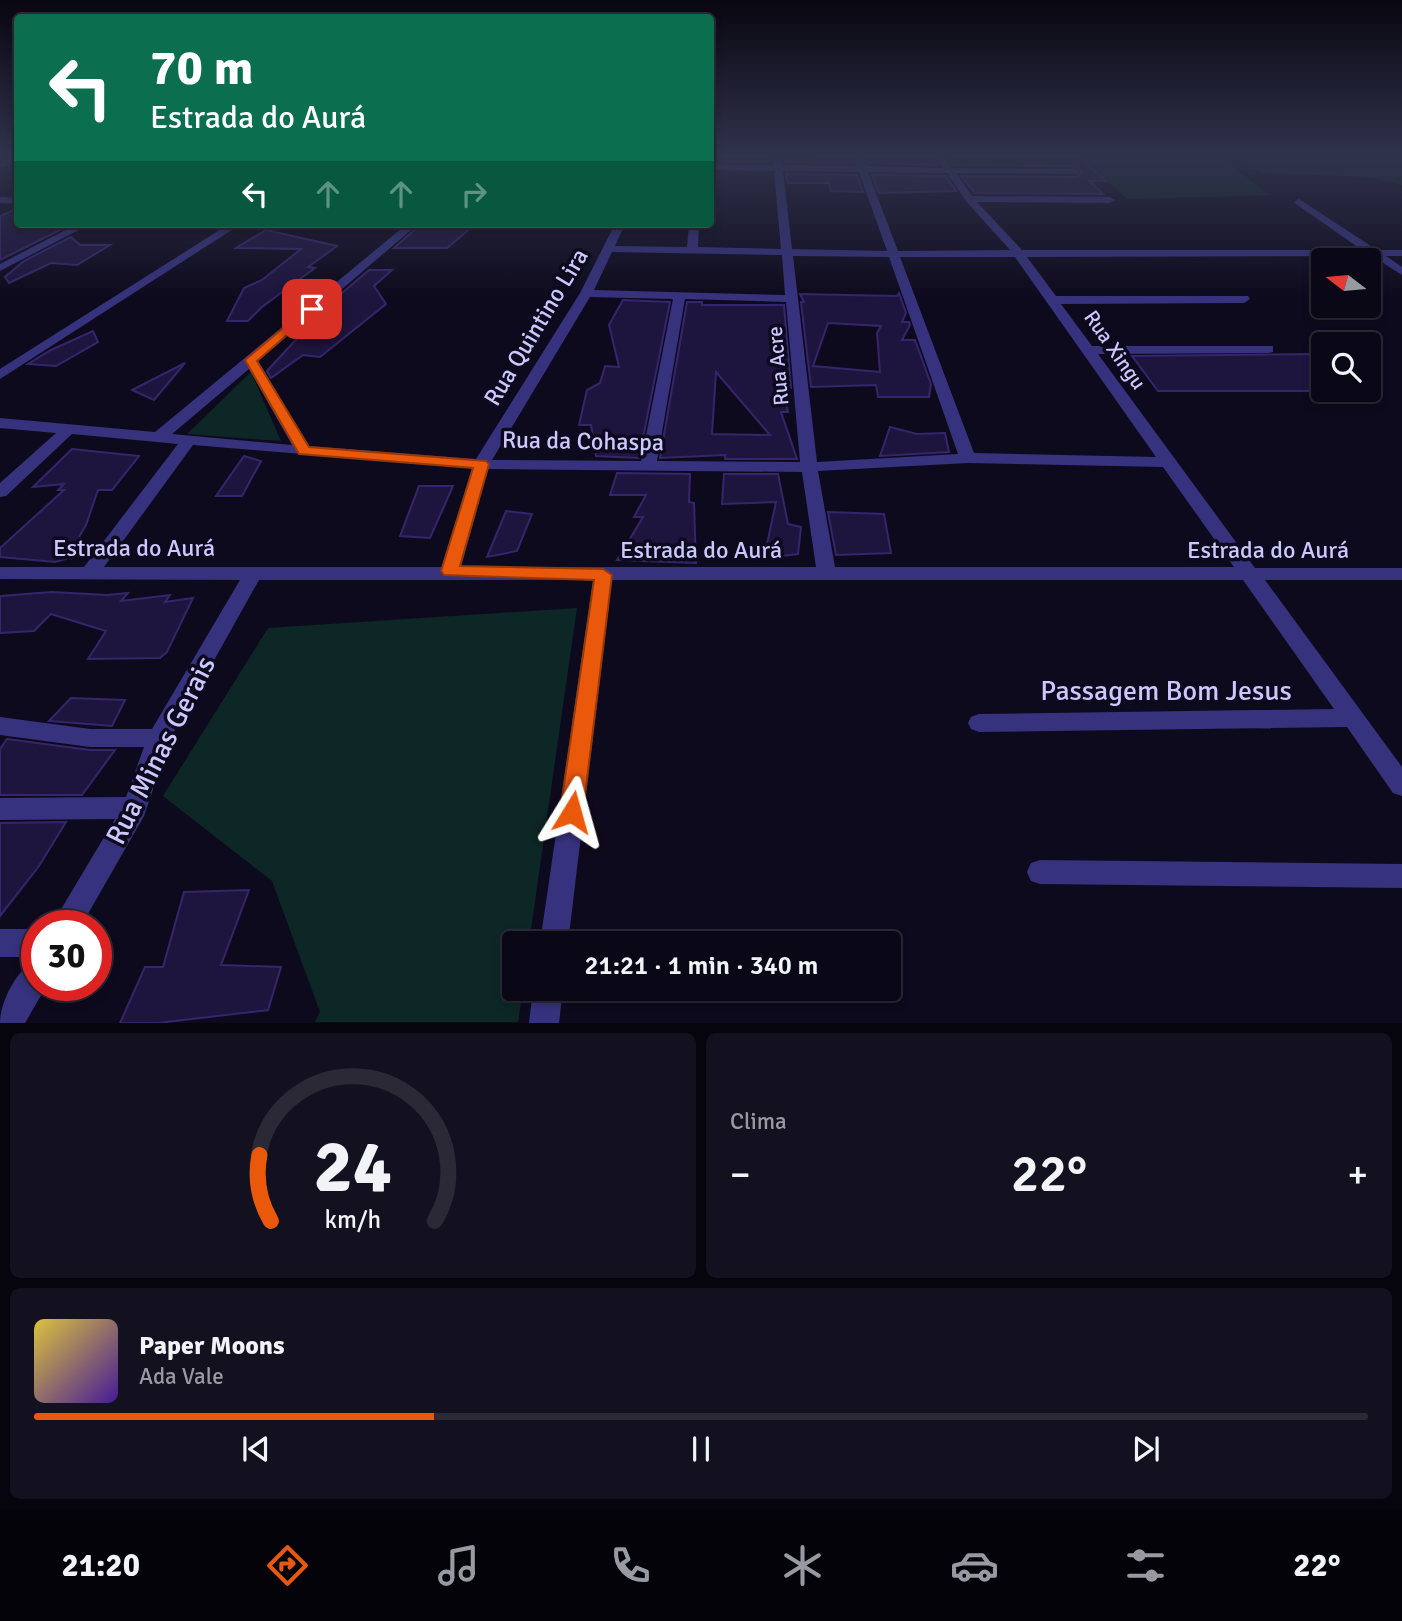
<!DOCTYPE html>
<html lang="pt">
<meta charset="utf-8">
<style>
body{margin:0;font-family:Signika,sans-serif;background:#13111f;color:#f1f3f6;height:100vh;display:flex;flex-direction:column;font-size:26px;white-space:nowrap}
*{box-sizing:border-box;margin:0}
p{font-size:23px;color:#999aa1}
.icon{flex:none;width:38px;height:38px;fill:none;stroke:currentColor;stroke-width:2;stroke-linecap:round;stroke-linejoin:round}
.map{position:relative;height:1023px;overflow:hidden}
.sheet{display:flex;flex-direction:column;gap:10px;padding:10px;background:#06040c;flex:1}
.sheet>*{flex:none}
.top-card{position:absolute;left:14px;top:14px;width:700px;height:214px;border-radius:7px;box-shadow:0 4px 10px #0003,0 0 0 2px #2a2935;background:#0b6e4f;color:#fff;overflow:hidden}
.needle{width:46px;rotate:286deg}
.fabs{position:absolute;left:1311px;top:248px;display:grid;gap:14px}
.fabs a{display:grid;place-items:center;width:70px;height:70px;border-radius:7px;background:#0a0816;box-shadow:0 4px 10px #0003,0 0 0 2px #2a2935;font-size:35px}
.speed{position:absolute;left:21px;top:910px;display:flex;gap:14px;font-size:35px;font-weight:700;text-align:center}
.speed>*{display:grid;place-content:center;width:91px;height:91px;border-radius:50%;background:#0a0816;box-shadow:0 4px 10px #0003,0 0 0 2px #2a2935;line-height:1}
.speed .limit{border:10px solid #d22;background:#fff;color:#111}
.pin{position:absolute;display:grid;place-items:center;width:60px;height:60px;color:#fff;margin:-30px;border-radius:14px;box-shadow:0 4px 10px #0006}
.me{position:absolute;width:77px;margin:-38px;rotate:8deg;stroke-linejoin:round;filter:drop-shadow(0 0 5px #0008)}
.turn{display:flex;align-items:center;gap:24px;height:147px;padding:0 21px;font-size:32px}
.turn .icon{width:91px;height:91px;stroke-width:2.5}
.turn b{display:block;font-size:49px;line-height:60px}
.lanes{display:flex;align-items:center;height:66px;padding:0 21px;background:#0003;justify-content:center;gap:35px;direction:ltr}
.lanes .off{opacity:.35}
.big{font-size:52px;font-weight:600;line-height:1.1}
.sheet .widget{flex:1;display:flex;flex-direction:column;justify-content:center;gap:10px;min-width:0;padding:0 24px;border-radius:10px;background:#13111f}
.sheet .dial{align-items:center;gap:0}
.dial svg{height:182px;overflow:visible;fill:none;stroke:#2a2935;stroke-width:7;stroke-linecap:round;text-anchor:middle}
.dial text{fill:#f1f3f6;stroke:none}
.song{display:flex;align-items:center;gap:21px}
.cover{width:84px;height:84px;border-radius:10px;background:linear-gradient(135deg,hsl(50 70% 55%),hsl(260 70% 35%))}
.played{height:7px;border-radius:4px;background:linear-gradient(90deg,#ea580c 30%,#2a2935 30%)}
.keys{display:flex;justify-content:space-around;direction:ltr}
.heat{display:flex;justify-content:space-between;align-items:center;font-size:38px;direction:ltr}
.sheet .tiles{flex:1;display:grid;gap:10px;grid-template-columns:1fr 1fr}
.widget:last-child{grid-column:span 2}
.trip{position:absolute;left:502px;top:931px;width:399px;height:70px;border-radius:7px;background:#0a0816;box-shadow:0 4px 10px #0003,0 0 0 2px #2a2935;font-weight:600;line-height:70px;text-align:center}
.dock{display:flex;height:112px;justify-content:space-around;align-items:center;background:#040309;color:#999aa1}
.dock .icon{width:49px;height:49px}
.dock .on{color:#ea580c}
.dock b{font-size:32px;color:#f1f3f6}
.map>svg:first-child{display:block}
.green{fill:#0d2726}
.building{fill:#1e153e;stroke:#35266c;stroke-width:2;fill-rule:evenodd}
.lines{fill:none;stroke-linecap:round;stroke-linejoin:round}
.minor{fill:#36327e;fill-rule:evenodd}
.route{fill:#ea580c;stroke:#983908;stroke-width:2}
.labels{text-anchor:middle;stroke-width:7;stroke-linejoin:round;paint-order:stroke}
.far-street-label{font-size:21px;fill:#cdc6ff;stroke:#0e0a1d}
.street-label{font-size:24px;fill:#cdc6ff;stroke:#0e0a1d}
.near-street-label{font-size:28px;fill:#cdc6ff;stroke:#0e0a1d}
</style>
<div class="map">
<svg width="1402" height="1023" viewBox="0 0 1402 1023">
<rect width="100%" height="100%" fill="#0e0a1d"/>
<g class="green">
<path d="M1080 155H1216L1270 195 1127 199Z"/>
<path d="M1227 155H1402V185L1370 177 1263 173Z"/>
<path d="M251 372 281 441 187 434Z"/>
<path d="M577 608 529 943H514V989H523L518 1022H315L320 1012 272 881 163 796 268 628Z"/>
</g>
<g class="building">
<path d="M722 155H770L771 162H721Z"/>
<path d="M810 155H851L853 163 784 162V160H809Z"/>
<path d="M864 155 933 157 938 165 868 163Z"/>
<path d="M947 155H1077L1106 181H1090L1103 194 975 193 961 176 1077 177 1082 172 1074 166 953 165Z"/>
<path d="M786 174 857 175 863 192 831 191 829 183H788Z"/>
<path d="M872 175 946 176 956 191 879 193Z"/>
<path d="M18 208V226L62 229 0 260V216Z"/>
<path d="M421 224H462L460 226 472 227 447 248H394Z"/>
<path d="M266 230 337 246 308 267 315 268 262 307 248 321H227L244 288 262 280 301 249 236 248Z"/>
<path d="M71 237 80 245H110L77 265 51 263 9 283 5 277 24 261Z"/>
<path d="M369 270H392L374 286 386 304 320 357 303 355 271 378 267 371 327 306Z"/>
<path d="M899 293 906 313 902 322H909L910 325 902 340H915L931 384 929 397H878L876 385 811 387 801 302H804L800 294 897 296ZM828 323 881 326 877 333 880 372 813 366Z"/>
<path d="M623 300 670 302 639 458 596 456 591 425H579L587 390 600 383 605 366 619 367 609 325Z"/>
<path d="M687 302H702V305H784L791 388H783L788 412H781L797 459H725V455L660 458ZM716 372 770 435 712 434Z"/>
<path d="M93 331 98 342 56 366 28 364 51 350Z"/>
<path d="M1317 354 1323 360V391H1158L1132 356Z"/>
<path d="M185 363 154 400 132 390Z"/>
<path d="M890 427 917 434 945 433 949 452 880 456Z"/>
<path d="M72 449 139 456 112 490H98L86 525 66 559 55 562 0 557V548L64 490H58L64 484 33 487Z"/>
<path d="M244 456 261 461 242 496H216Z"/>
<path d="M617 473 690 474 689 502 694 503 696 563 617 560 643 517H634L646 495H610Z"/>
<path d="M724 474H778L788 524 801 527 798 554 764 558 776 502 722 504Z"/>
<path d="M419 486H453L430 538 400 536Z"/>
<path d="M506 511 532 514 517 551 487 557Z"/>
<path d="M828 512 884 514 891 553 836 555Z"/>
<path d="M52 592 107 595 128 593 121 601 170 595 165 602 193 598 167 652 160 658 88 659 106 631 51 614 34 631 0 633V596Z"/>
<path d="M71 698 125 700 112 726 49 721Z"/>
<path d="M7 739 90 750H115L82 795H0V749Z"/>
<path d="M66 822 39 866 0 916V823Z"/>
<path d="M249 890 221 965 281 967 268 1010 158 1023H120L145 967H163L184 892Z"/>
</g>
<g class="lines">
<g class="minor">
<path d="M773 155H781L782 165 857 166 853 155H861L866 166 943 168 935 155H944L952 168 1074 169 1079 172 1077 174 956 173 972 196 1110 197 1115 200 1110 203 977 202 1022 250H1362L1296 204 1294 202 1299 199 1377 250H1402V256H1386L1402 267V275L1372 256 1027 257 1056 296H1248L1250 299 1244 303 1061 304 1092 346H1273V352L1268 353 1098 354 1255 568H1402V580H1265L1402 767V796L1393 793 1347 727 979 732 971 729 968 723 971 717 979 714 1334 709 1243 580H612L568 943H540L593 580H259L170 739 144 816 81 926H51L115 819 0 820V798L126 797 144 747H90L0 735V717L90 729H152L240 580 0 579V567H84L178 444 72 434 6 496 0 497V483L56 433 0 428V418L155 432 407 224H418L258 361 309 446 476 459 580 293 615 224H625L615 246 687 247 689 224H699L698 247 781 249 774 171 710 170V164L774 165ZM783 171 859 172 887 251 792 249ZM868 172 947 173 966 201 1010 250 898 251ZM612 252 782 255 785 295 594 290ZM793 256 889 257 958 454 817 462ZM900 257H1015L1156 457 974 453ZM590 297 673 299 641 461 492 460ZM685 299 786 302 800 462 657 461ZM249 369 292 445 172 434ZM193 445 472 468 442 567H104ZM968 463 1163 467 1234 567H835L818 471ZM488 469 802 472 816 567H461Z"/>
<path d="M18 158V164L0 167V161Z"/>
<path d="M0 197 18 198V204L0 203Z"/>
<path d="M77 224H90L0 271V264Z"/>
<path d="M229 224H241L0 379V369Z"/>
<path d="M1040 860 1402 864V888L1040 884 1031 881 1027 872 1031 863Z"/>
<rect x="0" y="929" width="37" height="28"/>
<path d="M37 960V985H47L25 1023H0C0 1002 17 968 37 960Z"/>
<path d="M533 989H563L559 1023H529Z"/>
</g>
</g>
<linearGradient id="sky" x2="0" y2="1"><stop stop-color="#080610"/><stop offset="0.52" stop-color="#30334c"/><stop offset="1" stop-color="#30334c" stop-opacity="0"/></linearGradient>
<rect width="1402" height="299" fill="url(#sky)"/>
<path class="route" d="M308 307 317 309 257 361 309 447 486 461 489 464 460 566 603 569 612 575 583 812 580 819 572 822 564 819 560 812 594 580 444 575 441 571 473 468 299 454 245 360Z"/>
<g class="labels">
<g class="far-street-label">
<text transform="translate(1115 350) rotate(55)" y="7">Rua Xingu</text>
<text transform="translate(778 366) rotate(-95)" y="7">Rua Acre</text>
</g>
<g class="street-label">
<text transform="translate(536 327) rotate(-59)" y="8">Rua Quintino Lira</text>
<text transform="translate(583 441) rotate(1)" y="8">Rua da Cohaspa</text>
<text x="134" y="556">Estrada do Aurá</text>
<text x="701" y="558">Estrada do Aurá</text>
<text x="1268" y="558">Estrada do Aurá</text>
</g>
<g class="near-street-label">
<text x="1166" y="700">Passagem Bom Jesus</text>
<text transform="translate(160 750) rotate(-63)" y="10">Rua Minas Gerais</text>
</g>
</g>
</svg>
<div class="fabs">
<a><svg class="needle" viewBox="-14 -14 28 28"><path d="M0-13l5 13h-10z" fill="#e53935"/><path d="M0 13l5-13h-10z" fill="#999aa1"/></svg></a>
<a><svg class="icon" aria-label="search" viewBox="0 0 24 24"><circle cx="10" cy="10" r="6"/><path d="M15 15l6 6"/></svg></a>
</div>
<div class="speed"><div class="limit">30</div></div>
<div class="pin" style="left:312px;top:309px;background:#d93025"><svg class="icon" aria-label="arrive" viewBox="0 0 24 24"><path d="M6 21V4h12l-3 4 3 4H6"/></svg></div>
<svg class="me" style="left:572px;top:812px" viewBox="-20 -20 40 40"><path d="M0-17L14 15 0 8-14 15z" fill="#ea580c" stroke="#fff" stroke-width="4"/></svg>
<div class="trip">21:21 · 1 min · 340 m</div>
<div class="top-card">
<div class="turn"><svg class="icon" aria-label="left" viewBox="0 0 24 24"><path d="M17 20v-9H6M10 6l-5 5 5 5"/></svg><div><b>70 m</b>Estrada do Aurá</div></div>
<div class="lanes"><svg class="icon" aria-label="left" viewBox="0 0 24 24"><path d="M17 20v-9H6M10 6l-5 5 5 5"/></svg><svg class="icon off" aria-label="ahead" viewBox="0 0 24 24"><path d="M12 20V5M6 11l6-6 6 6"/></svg><svg class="icon off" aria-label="ahead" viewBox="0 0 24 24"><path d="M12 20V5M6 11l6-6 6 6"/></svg><svg class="icon off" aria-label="right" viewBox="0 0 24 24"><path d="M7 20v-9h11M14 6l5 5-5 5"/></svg></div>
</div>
</div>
<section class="sheet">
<div class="tiles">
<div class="widget dial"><svg viewBox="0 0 100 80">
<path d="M14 69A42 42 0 1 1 86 69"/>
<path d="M14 69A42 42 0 0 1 9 40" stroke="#ea580c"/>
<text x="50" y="56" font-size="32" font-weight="700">24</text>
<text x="50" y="72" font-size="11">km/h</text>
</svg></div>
<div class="widget"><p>Clima</p>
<div class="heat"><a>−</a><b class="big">22°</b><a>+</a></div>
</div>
<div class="widget">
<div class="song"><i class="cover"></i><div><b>Paper Moons</b><p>Ada Vale</p></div></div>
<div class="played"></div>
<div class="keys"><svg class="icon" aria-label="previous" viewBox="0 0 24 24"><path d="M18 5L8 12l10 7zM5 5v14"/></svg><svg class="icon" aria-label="pause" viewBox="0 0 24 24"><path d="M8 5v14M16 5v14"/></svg><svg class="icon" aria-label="next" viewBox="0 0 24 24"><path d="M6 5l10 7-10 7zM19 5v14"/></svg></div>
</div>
</div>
</section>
<nav class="dock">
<b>21:20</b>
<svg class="icon on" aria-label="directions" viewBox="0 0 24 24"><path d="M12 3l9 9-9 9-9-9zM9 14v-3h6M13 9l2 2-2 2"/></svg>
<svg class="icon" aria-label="music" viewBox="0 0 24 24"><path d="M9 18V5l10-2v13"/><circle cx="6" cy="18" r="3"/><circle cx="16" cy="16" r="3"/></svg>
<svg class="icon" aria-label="phone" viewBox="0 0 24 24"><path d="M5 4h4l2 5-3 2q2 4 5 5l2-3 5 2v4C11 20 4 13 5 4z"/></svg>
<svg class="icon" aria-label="climate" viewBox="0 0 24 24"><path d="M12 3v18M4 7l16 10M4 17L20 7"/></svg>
<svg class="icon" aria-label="car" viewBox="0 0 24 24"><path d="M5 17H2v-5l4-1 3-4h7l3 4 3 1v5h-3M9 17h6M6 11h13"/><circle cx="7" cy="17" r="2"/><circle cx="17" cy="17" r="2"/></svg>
<svg class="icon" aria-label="filters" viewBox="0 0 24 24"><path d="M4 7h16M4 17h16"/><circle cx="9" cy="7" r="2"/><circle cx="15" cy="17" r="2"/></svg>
<b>22°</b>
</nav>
